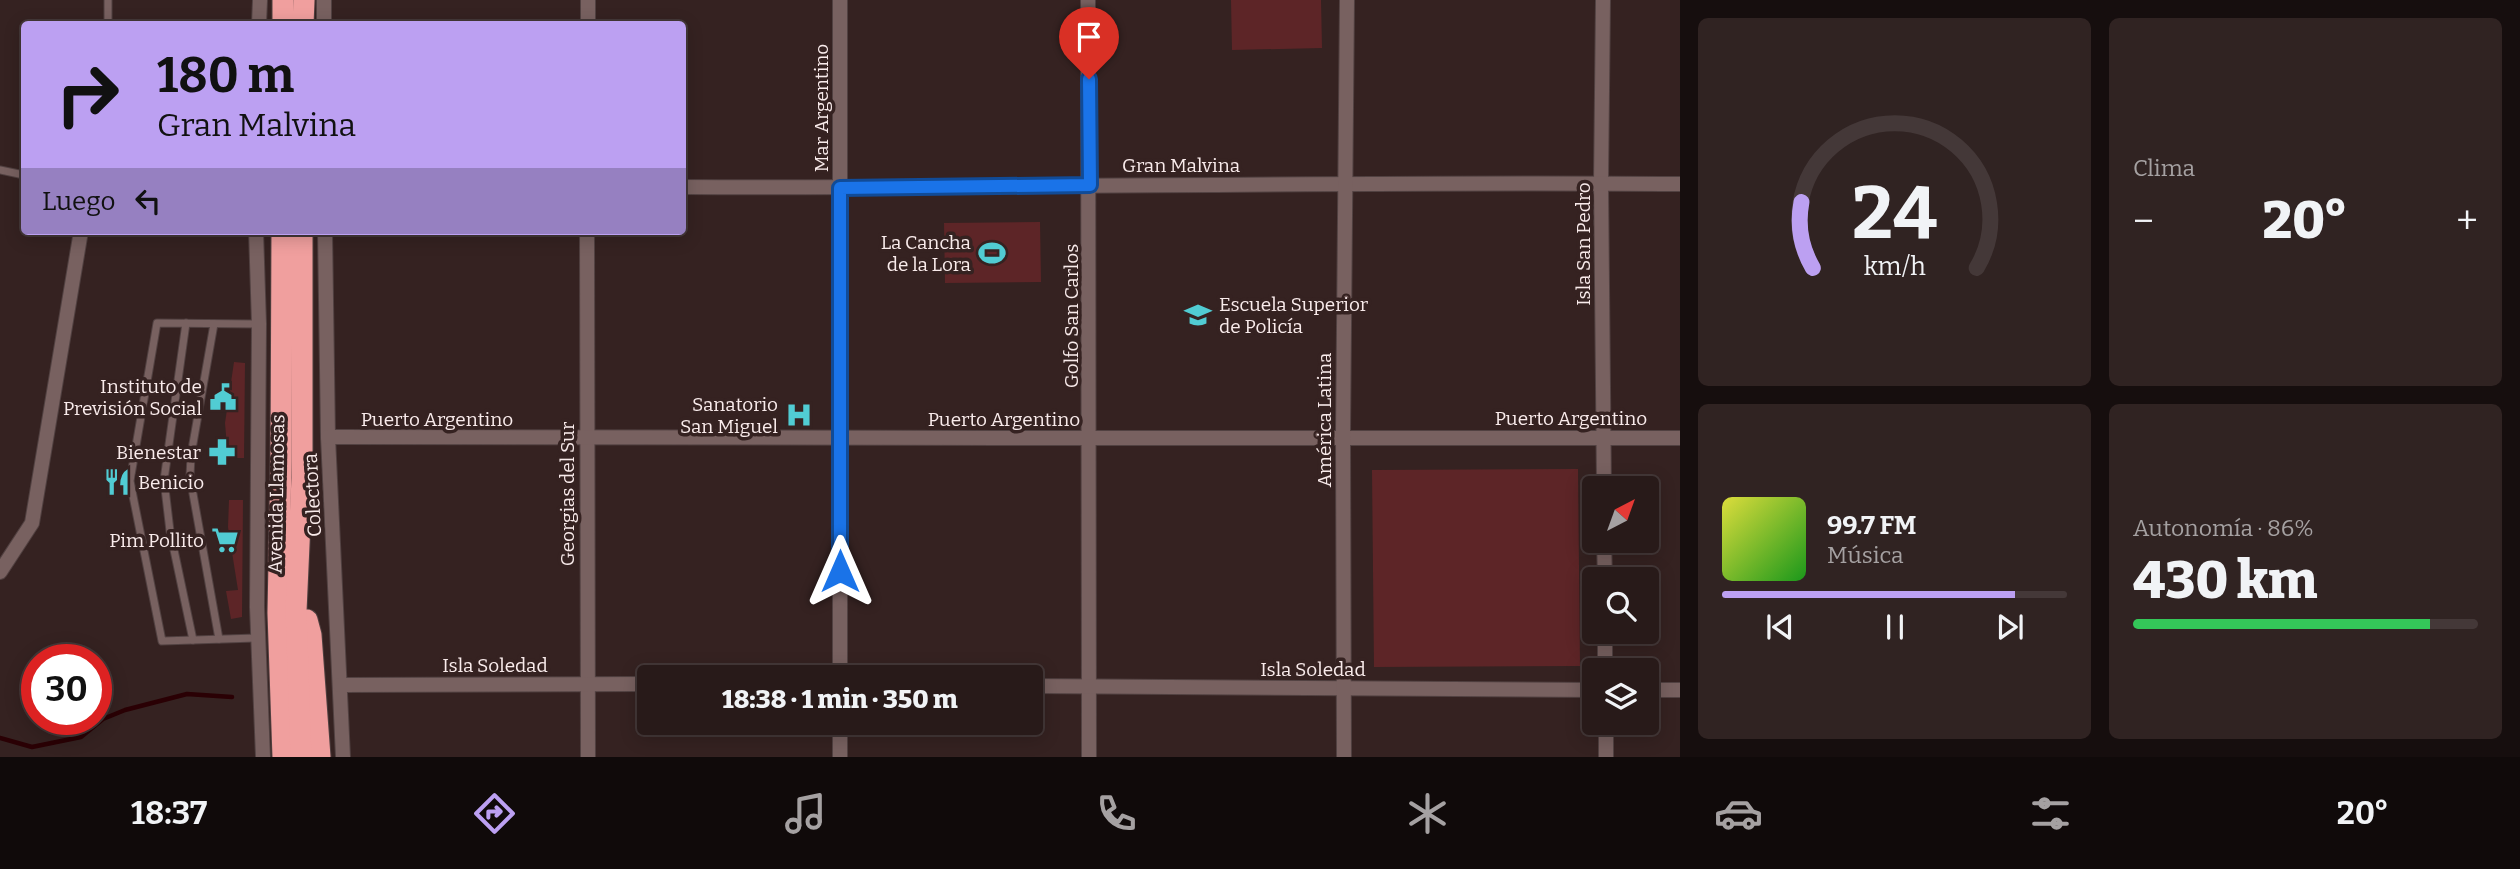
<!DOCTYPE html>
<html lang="es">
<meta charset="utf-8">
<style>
body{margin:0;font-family:Bitter,serif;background:#302322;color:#f1f3f6;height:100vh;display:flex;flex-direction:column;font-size:26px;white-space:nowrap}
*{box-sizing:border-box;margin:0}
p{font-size:23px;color:#a5a1a2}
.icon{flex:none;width:38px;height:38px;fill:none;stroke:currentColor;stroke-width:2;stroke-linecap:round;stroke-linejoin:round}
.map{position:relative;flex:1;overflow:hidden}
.sheet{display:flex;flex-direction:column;gap:18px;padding:18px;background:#160e0e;width:840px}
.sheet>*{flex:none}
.banner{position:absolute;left:21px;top:21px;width:665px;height:214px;border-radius:7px;box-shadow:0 4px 18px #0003,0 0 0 2px #443838;background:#bca0f2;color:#111;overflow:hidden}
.needle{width:46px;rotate:41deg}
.tools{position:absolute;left:1582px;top:476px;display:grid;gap:14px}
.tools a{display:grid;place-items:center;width:77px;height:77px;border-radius:7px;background:#281a19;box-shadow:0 4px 18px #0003,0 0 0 2px #443838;font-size:35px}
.speed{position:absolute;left:21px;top:644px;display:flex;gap:14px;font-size:35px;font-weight:700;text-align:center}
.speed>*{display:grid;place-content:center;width:91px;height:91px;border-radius:50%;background:#281a19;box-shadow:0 4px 18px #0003,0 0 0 2px #443838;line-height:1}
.speed .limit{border:10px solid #d22;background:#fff;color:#111}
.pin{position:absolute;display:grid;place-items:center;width:60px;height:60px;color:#fff;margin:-72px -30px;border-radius:50% 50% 50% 0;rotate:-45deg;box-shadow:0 0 7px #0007}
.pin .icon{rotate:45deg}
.me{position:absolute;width:77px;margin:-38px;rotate:0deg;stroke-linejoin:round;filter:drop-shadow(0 0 5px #0008)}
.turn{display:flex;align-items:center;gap:24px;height:147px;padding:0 21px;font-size:32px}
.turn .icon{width:91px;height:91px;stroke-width:2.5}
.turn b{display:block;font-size:49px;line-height:60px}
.then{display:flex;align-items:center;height:66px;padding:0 21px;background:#0003;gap:14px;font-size:26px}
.big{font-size:52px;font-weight:800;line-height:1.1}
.sheet .widget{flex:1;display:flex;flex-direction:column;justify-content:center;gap:10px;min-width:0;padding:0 24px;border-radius:10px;background:#302322}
.sheet .dial{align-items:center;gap:0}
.dial svg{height:182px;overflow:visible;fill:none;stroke:#443838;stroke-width:7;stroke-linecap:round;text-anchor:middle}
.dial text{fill:#f1f3f6;stroke:none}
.song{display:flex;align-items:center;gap:21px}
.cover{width:84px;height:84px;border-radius:10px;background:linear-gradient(135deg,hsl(60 70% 55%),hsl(120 70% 35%))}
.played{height:7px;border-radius:4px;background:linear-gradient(90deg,#bca0f2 85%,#443838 85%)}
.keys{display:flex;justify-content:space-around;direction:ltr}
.heat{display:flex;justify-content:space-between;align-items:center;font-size:38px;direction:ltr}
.charge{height:10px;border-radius:5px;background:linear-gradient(90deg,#34c759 86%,#443838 0)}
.sheet .tiles{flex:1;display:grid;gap:18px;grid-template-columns:repeat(2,1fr)}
.trip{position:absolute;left:637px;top:665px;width:406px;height:70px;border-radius:7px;background:#281a19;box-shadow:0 4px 18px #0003,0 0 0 2px #443838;font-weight:800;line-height:70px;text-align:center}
.tab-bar{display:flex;height:112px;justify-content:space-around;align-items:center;background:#100a0a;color:#a5a1a2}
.tab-bar .icon{width:49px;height:49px}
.tab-bar .selected{color:#bca0f2}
.tab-bar b{font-size:32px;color:#f1f3f6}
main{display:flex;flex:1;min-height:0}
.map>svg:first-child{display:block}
.green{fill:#5d2527}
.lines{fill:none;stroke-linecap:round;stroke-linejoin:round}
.stream{stroke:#2a0004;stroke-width:4.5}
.lane-casing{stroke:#514141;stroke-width:9}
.street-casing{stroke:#514141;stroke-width:16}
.highway-casing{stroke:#514141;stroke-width:23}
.lane{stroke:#786160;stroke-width:7}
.street{stroke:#786160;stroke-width:14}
.highway{stroke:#f09f9e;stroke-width:21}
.route-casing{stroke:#114b97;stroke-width:18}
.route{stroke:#1a73e8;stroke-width:12}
.labels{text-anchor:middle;stroke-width:7;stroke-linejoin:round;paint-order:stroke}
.street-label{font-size:19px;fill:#f9ebeb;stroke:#352221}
.poi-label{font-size:19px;fill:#f9ebeb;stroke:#352221;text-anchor:end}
</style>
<main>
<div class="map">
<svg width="1680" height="757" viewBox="0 0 1680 757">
<rect width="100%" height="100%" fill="#352221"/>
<g class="green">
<path d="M1231 0H1321L1322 48 1232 50Z"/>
<path d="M1040 222 1041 282 945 283 944 223Z"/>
<path d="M234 362 245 363 244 458H228L225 423Z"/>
<path d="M1578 469 1580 666 1374 667 1372 470Z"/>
<path d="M229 500H243L242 617 231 619 226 591 238 590 228 527Z"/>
</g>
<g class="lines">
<path class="stream" d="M0 738 32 747 81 737 103 719 125 710 187 694 232 697"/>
<defs>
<g id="lane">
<path d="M108 0V24"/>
<path d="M0 170 24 175"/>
<path d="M186 323 164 480 170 531 193 640"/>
<path d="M214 324 191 455 190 477 219 639"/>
<path d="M258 638 162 641 130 481 157 323 259 324"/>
</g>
<g id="street">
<path d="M324 0V24"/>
<path d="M840 0V677"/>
<path d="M1088 0 1089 757"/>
<path d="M1603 0 1601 183 1604 488"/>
<path d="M259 24 260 0"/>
<path d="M588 24V0"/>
<path d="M682 187C1015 189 1347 181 1680 184"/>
<path d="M256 231 259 324 257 607 263 757"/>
<path d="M325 231 328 437 343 757"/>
<path d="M587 231 588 757"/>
<path d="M328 437C779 441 1229 435 1680 438"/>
<path d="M1604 541 1605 579"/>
<path d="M0 572 32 523 81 231"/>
<path d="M1605 632V670"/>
<path d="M340 685 649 684"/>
<path d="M1031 686 1594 690"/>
<path d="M1647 690H1680"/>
<path d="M840 723V757"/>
<path d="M1606 723V757"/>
<path d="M1344 757 1343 435 1347 0"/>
</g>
<g id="highway">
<path d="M283 24V0"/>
<path d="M303 24 304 0"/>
<path d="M282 231 281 461 278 613 283 757"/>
<path d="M307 620 311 635 320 757"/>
<path d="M301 757 296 611 302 478V231"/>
</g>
</defs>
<use href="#lane" class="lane-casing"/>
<use href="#street" class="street-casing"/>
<use href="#highway" class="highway-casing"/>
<use href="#lane" class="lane"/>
<use href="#street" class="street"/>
<use href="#highway" class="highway"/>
</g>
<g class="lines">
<defs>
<path id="route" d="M840 571V188L1090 185 1089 79"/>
</defs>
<use href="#route" class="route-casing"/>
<use href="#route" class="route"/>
</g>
<defs>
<symbol id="stadium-bare" viewBox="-9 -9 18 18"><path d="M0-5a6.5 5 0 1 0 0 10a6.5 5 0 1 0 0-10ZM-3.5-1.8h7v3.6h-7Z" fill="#51ccd3" stroke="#352221" stroke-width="2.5" paint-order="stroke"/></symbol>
<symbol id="university-bare" viewBox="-9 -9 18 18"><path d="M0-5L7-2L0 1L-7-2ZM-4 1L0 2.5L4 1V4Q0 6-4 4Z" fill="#51ccd3" stroke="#352221" stroke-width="2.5" paint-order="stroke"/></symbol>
<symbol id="civic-bare" viewBox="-9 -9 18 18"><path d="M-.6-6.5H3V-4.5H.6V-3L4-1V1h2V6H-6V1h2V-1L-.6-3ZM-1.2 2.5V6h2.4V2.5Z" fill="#51ccd3" stroke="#352221" stroke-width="2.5" paint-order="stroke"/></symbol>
<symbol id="hospital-bare" viewBox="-9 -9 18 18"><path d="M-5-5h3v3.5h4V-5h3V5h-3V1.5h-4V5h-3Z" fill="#51ccd3" stroke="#352221" stroke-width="2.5" paint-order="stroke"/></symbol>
<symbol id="pharmacy-bare" viewBox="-9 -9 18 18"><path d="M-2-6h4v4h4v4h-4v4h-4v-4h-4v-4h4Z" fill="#51ccd3" stroke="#352221" stroke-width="2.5" paint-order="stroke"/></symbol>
<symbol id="restaurant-bare" viewBox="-9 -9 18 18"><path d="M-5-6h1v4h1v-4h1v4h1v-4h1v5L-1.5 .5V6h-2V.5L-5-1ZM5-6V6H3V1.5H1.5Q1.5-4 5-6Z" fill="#51ccd3" stroke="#352221" stroke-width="2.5" paint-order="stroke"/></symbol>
<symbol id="supermarket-bare" viewBox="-9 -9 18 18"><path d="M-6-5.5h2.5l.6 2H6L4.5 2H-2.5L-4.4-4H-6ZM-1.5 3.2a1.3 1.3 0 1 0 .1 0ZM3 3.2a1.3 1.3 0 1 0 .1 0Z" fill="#51ccd3" stroke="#352221" stroke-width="2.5" paint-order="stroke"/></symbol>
</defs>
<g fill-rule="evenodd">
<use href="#stadium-bare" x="973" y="234" width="38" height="38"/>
<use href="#university-bare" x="1179" y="296" width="38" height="38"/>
<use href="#civic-bare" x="204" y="378" width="38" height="38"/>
<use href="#hospital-bare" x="780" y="396" width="38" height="38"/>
<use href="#pharmacy-bare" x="203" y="433" width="38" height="38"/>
<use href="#restaurant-bare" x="98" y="463" width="38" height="38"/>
<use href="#supermarket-bare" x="206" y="521" width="38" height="38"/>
</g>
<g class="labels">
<g class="street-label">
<text transform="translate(821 108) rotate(-90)" y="7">Mar Argentino</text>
<text x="1181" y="172">Gran Malvina</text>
<text transform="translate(1583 244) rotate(-90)" y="7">Isla San Pedro</text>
<text transform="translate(1071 316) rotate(-90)" y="7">Golfo San Carlos</text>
<text x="1571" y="425">Puerto Argentino</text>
<text x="437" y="426">Puerto Argentino</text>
<text x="1004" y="426">Puerto Argentino</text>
<text transform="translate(1324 420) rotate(-90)" y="7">América Latina</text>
<text transform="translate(276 494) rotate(-89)" y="7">Avenida Llamosas</text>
<text transform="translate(567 494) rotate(-90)" y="7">Georgias del Sur</text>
<text transform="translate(312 495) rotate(-93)" y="7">Colectora</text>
<text x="495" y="672">Isla Soledad</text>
<text x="1313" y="676">Isla Soledad</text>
</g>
<g class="poi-label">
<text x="971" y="249">La Cancha<tspan x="971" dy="22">de la Lora</tspan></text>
<text x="1219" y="311" text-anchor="start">Escuela Superior<tspan x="1219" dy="22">de Policía</tspan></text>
<text x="202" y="393">Instituto de<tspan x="202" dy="22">Previsión Social</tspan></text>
<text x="778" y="411">Sanatorio<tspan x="778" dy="22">San Miguel</tspan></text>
<text x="201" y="459">Bienestar</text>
<text x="138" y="489" text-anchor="start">Benicio</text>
<text x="204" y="547">Pim Pollito</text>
</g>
</g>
</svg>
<div class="tools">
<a><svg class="needle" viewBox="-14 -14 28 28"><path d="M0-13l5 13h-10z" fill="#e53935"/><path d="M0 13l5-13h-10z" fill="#a5a1a2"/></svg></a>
<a><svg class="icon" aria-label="search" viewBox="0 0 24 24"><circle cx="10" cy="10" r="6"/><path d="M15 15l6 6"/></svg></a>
<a><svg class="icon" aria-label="layers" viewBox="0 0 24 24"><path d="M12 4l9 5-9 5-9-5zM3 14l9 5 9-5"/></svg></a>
</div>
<div class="speed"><div class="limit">30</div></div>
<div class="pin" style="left:1089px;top:79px;background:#d93025"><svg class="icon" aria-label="arrive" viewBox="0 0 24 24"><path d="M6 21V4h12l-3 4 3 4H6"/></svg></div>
<svg class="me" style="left:840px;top:571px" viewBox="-20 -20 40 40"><path d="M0-17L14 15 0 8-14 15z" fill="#1a73e8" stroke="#fff" stroke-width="4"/></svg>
<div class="trip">18:38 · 1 min · 350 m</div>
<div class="banner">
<div class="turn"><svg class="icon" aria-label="right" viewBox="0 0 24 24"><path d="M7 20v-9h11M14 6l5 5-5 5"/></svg><div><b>180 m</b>Gran Malvina</div></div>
<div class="then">Luego<svg class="icon" aria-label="left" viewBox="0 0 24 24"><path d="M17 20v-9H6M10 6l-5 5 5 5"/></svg></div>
</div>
</div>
<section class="sheet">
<div class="tiles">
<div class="widget dial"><svg viewBox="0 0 100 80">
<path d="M14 69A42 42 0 1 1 86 69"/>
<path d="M14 69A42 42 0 0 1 9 40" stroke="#bca0f2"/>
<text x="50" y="56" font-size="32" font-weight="700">24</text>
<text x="50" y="72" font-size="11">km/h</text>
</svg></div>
<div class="widget"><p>Clima</p>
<div class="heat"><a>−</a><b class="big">20°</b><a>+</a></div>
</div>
<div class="widget">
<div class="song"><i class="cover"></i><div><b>99.7 FM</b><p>Música</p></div></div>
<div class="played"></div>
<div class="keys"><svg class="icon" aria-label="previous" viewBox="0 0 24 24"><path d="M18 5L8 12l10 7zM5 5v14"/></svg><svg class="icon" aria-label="pause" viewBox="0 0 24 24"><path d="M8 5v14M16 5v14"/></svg><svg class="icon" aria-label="next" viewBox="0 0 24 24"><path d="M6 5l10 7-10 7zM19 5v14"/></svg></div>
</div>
<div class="widget"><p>Autonomía · 86%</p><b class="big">430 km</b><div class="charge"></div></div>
</div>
</section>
</main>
<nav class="tab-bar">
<b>18:37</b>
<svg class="icon selected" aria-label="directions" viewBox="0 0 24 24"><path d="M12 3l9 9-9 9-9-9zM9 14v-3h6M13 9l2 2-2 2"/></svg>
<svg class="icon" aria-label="music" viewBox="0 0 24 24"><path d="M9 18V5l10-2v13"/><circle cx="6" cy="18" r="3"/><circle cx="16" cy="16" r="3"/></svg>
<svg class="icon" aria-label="phone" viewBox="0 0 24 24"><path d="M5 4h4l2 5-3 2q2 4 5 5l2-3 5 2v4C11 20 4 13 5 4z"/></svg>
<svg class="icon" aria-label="climate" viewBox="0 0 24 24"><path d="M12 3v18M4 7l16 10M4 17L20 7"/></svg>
<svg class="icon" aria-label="car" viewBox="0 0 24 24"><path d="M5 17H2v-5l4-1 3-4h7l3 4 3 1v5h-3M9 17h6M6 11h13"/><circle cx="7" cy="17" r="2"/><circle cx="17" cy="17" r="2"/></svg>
<svg class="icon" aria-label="filters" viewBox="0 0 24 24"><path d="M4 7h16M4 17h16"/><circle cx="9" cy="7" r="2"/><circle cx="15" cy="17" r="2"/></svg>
<b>20°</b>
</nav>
